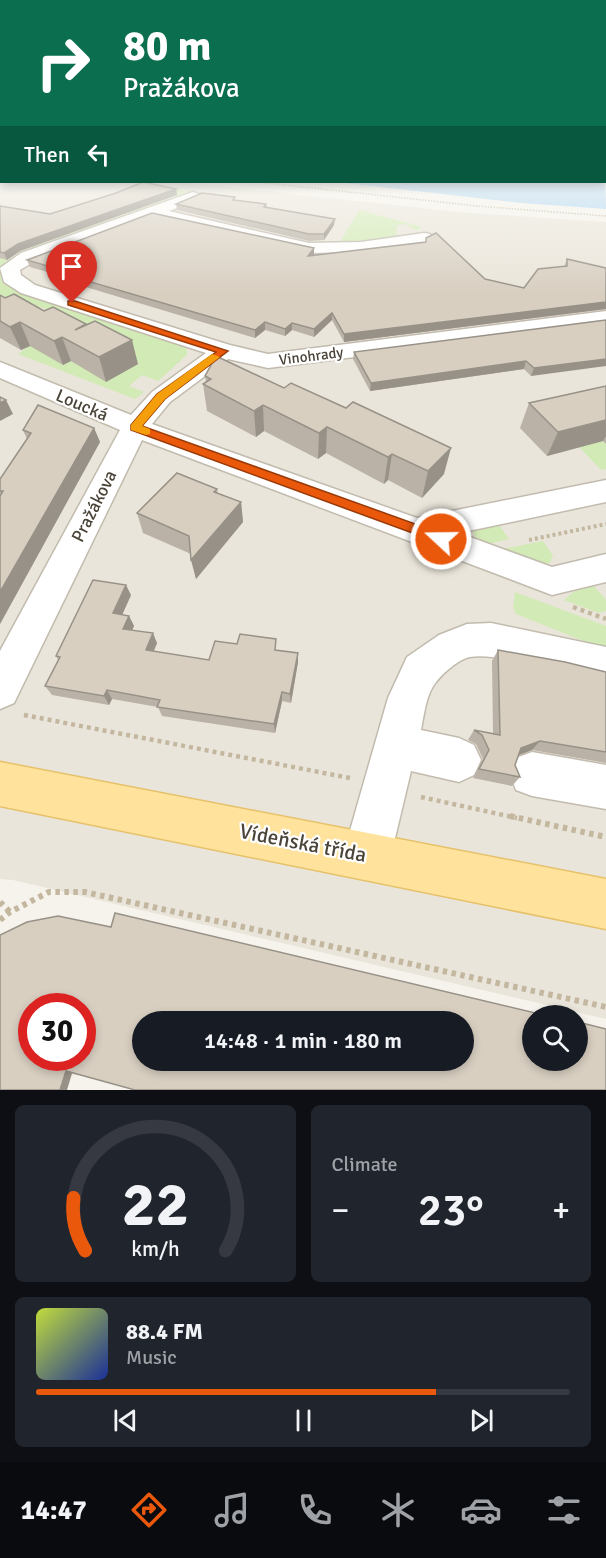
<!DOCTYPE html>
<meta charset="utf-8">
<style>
body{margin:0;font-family:Signika,sans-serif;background:#20242c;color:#f1f3f6;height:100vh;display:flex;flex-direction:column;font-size:22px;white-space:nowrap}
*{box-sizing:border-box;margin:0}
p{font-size:20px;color:#9ea1a6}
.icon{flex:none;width:33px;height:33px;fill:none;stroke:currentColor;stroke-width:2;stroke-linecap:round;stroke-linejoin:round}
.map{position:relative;height:1090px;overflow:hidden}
.drawer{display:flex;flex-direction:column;gap:15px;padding:15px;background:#0d0f14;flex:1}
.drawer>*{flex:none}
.banner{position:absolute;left:0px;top:0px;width:606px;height:183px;box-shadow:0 3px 9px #0003;background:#0b6e4f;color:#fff;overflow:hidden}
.tools{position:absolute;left:522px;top:1005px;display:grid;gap:12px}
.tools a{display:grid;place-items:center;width:66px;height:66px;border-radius:50%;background:#171b24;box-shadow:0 3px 9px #0003;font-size:30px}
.speed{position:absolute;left:18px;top:993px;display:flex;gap:12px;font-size:30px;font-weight:700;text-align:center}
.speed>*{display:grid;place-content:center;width:78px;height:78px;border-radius:50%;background:#171b24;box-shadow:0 3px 9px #0003;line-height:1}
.speed .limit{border:9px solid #d22;background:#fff;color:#111}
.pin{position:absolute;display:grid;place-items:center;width:51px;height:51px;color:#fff;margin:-62px -26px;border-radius:50% 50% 50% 0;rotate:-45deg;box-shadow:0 0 6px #0007}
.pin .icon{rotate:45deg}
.me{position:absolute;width:66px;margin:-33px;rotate:291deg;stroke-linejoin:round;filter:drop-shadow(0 0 4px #0008)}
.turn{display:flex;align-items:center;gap:21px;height:126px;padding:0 24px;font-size:27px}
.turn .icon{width:78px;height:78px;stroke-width:2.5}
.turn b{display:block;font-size:42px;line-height:51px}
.then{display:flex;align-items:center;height:57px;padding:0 24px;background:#0003;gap:12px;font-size:22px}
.big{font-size:45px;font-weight:600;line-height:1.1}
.drawer .tile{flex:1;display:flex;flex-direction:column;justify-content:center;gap:9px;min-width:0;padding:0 21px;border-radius:9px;background:#20242c}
.drawer .dial{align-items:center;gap:0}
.dial svg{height:156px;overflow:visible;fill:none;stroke:#363941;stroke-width:7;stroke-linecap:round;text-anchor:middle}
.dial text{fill:#f1f3f6;stroke:none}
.song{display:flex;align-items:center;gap:18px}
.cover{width:72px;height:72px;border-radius:9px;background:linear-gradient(135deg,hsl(70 70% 55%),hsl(230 70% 35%))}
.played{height:6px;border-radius:3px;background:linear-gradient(90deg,#ea580c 75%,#363941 75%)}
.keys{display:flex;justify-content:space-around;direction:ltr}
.heat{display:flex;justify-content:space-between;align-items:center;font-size:33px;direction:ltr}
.drawer .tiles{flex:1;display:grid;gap:15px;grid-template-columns:1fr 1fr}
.tile:last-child{grid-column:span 2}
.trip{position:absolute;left:132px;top:1011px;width:342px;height:60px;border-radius:30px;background:#171b24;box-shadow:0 3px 9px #0003;font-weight:600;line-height:60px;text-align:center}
.tab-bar{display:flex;height:96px;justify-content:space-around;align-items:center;background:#090b0e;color:#9ea1a6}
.tab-bar .icon{width:42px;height:42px}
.tab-bar .selected{color:#ea580c}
.tab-bar b{font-size:27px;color:#f1f3f6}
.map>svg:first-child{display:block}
.residential{fill:#eae5da}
.green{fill:#d2eab5}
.water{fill:#a9d4f2}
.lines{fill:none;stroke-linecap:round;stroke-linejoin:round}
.minor-casing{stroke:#c2bbae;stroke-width:3}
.major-casing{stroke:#e6c16a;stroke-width:3}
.path-far3{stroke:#c4b79f;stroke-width:1.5;stroke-dasharray:1.5 1.5;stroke-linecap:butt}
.path-far2{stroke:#c4b79f;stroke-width:4;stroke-dasharray:3 3;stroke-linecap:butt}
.path-far1{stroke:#c4b79f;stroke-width:4.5;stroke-dasharray:4 4;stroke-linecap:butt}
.path{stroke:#c4b79f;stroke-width:6;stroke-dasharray:4.5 4.5;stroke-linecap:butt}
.minor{fill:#fff;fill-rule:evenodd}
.major{fill:#ffe39c;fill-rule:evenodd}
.wall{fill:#bab2a6}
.shaded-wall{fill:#979187}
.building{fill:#d8cfc1;stroke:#979187;stroke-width:1.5;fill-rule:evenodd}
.route{fill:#ea580c;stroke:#983908;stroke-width:1.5}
.slow{fill:#f59e0b}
.labels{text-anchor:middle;stroke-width:4.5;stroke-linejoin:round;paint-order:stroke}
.far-street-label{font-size:15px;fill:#4b4439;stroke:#fff}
.street-label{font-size:18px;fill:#4b4439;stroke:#fff}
.near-street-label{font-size:21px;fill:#4b4439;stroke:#fff}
</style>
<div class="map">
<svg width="606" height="1090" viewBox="0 0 606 1090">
<rect width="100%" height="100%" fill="#f6f3ec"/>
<path class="residential" d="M0 159 2 182H184L458 212 606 222V1019L13 880 0 879Z"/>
<g class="green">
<path d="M175 189 204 193C194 202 170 201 156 205L18 253 9 259 11 260 2 272 5 282 20 291 187 348V355L158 381 142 375 129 386 144 392 135 399 18 354 30 345 71 361 107 381 139 363 104 344 69 315 0 296V251Z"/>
<path d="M359 210 422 227 417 230 433 240 405 224 397 225 396 236 393 237 339 244Z"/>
<path d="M603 441 606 443V469L601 470 579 447Z"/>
<path d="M499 525 509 539 488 544 476 537 473 532 474 528Z"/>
<path d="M543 541 553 556 550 563 544 564 503 549Z"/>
<path d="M583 584 593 585 606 600V611L599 613 564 600Z"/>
<path d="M515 592 606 626V650L516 614 513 607Z"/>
</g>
<path class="water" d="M605 167 606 209 521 203 336 182H604Z"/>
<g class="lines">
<defs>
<g id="minor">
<path d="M193 192 199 194 201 197 199 200 169 211 309 243 361 242 424 233 430 234 433 238 430 242 424 243 361 252 309 253 153 217 35 261 20 270 21 275 35 285 230 345 268 354 606 311V325L268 368 228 359 170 402 152 424 417 518 606 480V502L459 533 552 567 606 554V582L552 595 142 440 14 703 0 709V651L120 430 0 378V362L131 415 152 392 206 353 21 293 4 282 0 268 21 253Z"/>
<path d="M491 623 606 647V683C574 675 499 652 470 657 459 659 443 673 436 682 426 694 424 715 421 730L459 738 474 745 481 760 474 775 459 782 411 771 391 855 384 872 367 879 350 872 343 855 388 698 407 657 439 635 467 624Z"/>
<path d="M532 752 606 765V809L532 796 516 790 510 774 516 758Z"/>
</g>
<path id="major" d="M0 762 606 879V929L0 806Z"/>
</defs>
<use href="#minor" class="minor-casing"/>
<use href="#major" class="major-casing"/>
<path class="path-far3" d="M258 182 477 206 606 216"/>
<path class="path-far2" d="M529 540 606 524"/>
<g class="path-far1">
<path d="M573 607 606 619"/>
<path d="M24 715 350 778"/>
<path d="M421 797 517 818"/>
</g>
<g class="path">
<path d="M510 816 606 837"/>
<path d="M0 902 10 912"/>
<path d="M0 920 10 912 49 892H85L606 1007"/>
</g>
<use href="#minor" class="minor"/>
<use href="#major" class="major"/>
</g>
<g class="wall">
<path d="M176 189 177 195 20 251 7 260 0 258V206L50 214Z"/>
<path d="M236 200 266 204 267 207 334 225 324 240 309 241 177 210 176 204Z"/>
<path d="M314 255 485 279 524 288 564 267 567 259 606 268V309L344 342 332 320 314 337 292 330 285 336 265 330 255 338 56 278 54 274 30 267 27 260Z"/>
<path d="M0 295 5 298 44 311 138 364 106 382 71 361 63 365 30 346 21 350 0 338Z"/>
<path d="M606 320 531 376 524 369 370 391 353 359 354 352Z"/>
<path d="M205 376 444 474 422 498 388 480 384 484 326 453 318 459 264 431 256 437 207 411 203 384 206 382Z"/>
<path d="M606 386V444L603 441 547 456 520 428 529 403Z"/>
<path d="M94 428 100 442 0 624V479L27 439 23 430Z"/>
<path d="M217 489 218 493 241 502 243 522 196 579 191 554 143 533 137 513Z"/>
<path d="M131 595 122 615 129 616 134 626 132 630 157 643 154 651 209 660 277 650 298 653V662L291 703 282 701 275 733 162 716 158 707 112 699 109 705 52 695 45 686 58 660 56 656Z"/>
<path d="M498 650 606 672V763L532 750 519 755 515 765 520 777 512 786 473 778 483 759 476 744 468 740 474 730 493 734 492 661Z"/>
</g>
<g class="shaded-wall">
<path d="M176 189 177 195 20 251 7 260 4 253 18 244Z"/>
<path d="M335 219 334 225 324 240V234Z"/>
<path d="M314 248V255L308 256Z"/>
<path d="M606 302V309L344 342V334Z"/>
<path d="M332 313V320L314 337V329Z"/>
<path d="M20 322 30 346 21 350 10 327Z"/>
<path d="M265 322V330L255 338V330Z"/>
<path d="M292 323V330L285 336V329Z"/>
<path d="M62 337 71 361 63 365 54 341Z"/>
<path d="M132 340 138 364 106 382 99 357Z"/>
<path d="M606 359V366L531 376 534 368Z"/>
<path d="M526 361 524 369 370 391 371 383Z"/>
<path d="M6 400 13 414 0 421V403Z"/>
<path d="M263 405 264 431 256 437 254 411Z"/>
<path d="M606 420V436L603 441 547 456 558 432Z"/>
<path d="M327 427 326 453 318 459 319 433Z"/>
<path d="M94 428 100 442 0 624V592Z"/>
<path d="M451 448 444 474 422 498 428 471Z"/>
<path d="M392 454 388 480 384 484 388 457Z"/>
<path d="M241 502 243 522 196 579 191 560Z"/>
<path d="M126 585 131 595 118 624 113 613Z"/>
<path d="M129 616 134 626 128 639 123 629Z"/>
<path d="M153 633 157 643 150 659 146 650Z"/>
<path d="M298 653V662L291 703 290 694Z"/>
<path d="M107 690 112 699 109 705 104 696Z"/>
<path d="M282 692V701L275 733 274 724Z"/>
<path d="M540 741 532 750 514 757 521 748Z"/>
<path d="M73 1070 67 1090H60L66 1071Z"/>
</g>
<g class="building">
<path d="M143 182 176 189 18 244 4 253 0 252V206L50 214 116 193Z"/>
<path d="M202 193 235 197 233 200 266 204 264 207 335 219 324 234H309L176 204Z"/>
<path d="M152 213 314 248 308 256 426 242V238L436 233 485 279 524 288 538 269 567 266V259L606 268V302L344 334 332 313 314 329 292 323 285 329 265 322 255 330 53 271 58 269 27 260Z"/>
<path d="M14 294 44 311 53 307 86 324 75 330 95 321 132 340 99 357 62 337 54 341 20 322 10 327 0 321V295L5 298Z"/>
<path d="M606 320V359L534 368 526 361 371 383 354 352Z"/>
<path d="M216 356 284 388 291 383 346 408 353 402 451 448 428 471 392 454 388 457 327 427 319 433 263 405 254 411 203 384 211 379 205 376Z"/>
<path d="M606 386V420L558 432 529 403Z"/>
<path d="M0 397 6 400 0 403Z"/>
<path d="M38 405 94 428 0 592V496L3 491H0V479L31 433 23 430Z"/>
<path d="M177 473 217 489 214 492 241 502 191 560 189 536 137 513Z"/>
<path d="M93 580 126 585 113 613 129 616 123 629 153 633 146 650 209 660 215 641 237 644 240 634 276 639 275 650 298 653 290 694 282 692 274 724 157 707 160 700 107 690 104 696 45 686 60 657 56 656Z"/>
<path d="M498 650 565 662 606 672V752L540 741 521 748 515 765 520 777 479 769 489 750 482 735 474 730 500 735Z"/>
<path d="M115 913 548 1016H532V1060H578V1022L606 1029V1090H135L66 1071 60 1090H0V935L27 922 58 916 111 927ZM32 1006H82V1058H32ZM142 1022H464V1060H142Z"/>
</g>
<linearGradient id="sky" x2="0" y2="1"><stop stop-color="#8fc1ec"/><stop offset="0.48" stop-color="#fbfaf6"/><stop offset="1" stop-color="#fbfaf6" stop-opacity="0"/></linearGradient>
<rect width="606" height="293" fill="url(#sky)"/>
<path class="route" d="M68 301H75L228 351 165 399 142 426 446 535 448 539 446 542H437L131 430V425L157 394 216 352 68 305Z"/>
<path class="slow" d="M212 354 220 357 165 399 142 426 150 429V434L146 435 131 430V425L157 394Z"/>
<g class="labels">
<g class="far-street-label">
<text transform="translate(311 356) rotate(-7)" y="5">Vinohrady</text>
</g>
<g class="street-label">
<text transform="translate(82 405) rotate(23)" y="6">Loucká</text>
<text transform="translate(94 506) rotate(-63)" y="6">Pražákova</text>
</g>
<g class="near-street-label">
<text transform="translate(303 843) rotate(11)" y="7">Vídeňská třída</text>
</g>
</g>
</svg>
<div class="tools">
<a><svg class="icon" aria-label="search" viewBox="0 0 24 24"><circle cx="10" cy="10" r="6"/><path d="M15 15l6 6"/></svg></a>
</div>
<div class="speed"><div class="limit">30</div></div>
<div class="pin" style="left:72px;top:303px;background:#d93025"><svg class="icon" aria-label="arrive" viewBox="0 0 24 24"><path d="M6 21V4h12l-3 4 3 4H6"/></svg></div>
<svg class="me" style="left:441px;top:539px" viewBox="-20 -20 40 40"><circle r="17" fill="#ea580c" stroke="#fff" stroke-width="3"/><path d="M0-11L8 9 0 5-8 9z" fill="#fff"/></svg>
<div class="trip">14:48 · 1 min · 180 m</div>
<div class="banner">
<div class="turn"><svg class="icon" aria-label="right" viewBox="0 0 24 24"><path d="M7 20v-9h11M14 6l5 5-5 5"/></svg><div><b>80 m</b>Pražákova</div></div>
<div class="then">Then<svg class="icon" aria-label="left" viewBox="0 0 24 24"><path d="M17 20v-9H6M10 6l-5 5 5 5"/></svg></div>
</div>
</div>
<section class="drawer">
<div class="tiles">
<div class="tile dial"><svg viewBox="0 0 100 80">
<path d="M14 69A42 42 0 1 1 86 69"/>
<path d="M14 69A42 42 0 0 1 8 42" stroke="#ea580c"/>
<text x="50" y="56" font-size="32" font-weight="700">22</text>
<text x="50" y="72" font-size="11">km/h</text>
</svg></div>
<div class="tile"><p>Climate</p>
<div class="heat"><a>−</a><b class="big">23°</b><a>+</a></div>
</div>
<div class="tile">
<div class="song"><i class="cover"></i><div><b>88.4 FM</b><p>Music</p></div></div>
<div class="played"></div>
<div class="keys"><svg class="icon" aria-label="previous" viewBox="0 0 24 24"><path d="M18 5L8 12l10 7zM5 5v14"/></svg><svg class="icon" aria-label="pause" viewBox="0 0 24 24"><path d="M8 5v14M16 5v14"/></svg><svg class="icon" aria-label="next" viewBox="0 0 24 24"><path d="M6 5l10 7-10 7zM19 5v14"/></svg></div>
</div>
</div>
</section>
<nav class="tab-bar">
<b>14:47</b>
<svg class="icon selected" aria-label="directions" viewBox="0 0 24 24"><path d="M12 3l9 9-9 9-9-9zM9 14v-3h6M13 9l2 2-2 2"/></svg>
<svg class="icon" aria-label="music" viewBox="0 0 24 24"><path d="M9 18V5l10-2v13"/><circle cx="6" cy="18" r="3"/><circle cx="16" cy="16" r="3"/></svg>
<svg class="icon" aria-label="phone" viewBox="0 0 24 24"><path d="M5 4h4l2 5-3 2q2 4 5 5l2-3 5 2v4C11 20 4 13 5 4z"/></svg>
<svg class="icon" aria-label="climate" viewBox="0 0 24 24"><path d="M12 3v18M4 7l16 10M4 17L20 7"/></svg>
<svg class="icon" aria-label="car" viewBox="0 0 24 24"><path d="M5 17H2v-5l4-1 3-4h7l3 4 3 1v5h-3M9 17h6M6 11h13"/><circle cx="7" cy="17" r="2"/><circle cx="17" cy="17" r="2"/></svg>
<svg class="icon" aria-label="filters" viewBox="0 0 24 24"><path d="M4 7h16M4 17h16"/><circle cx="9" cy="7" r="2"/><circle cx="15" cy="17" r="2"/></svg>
</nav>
